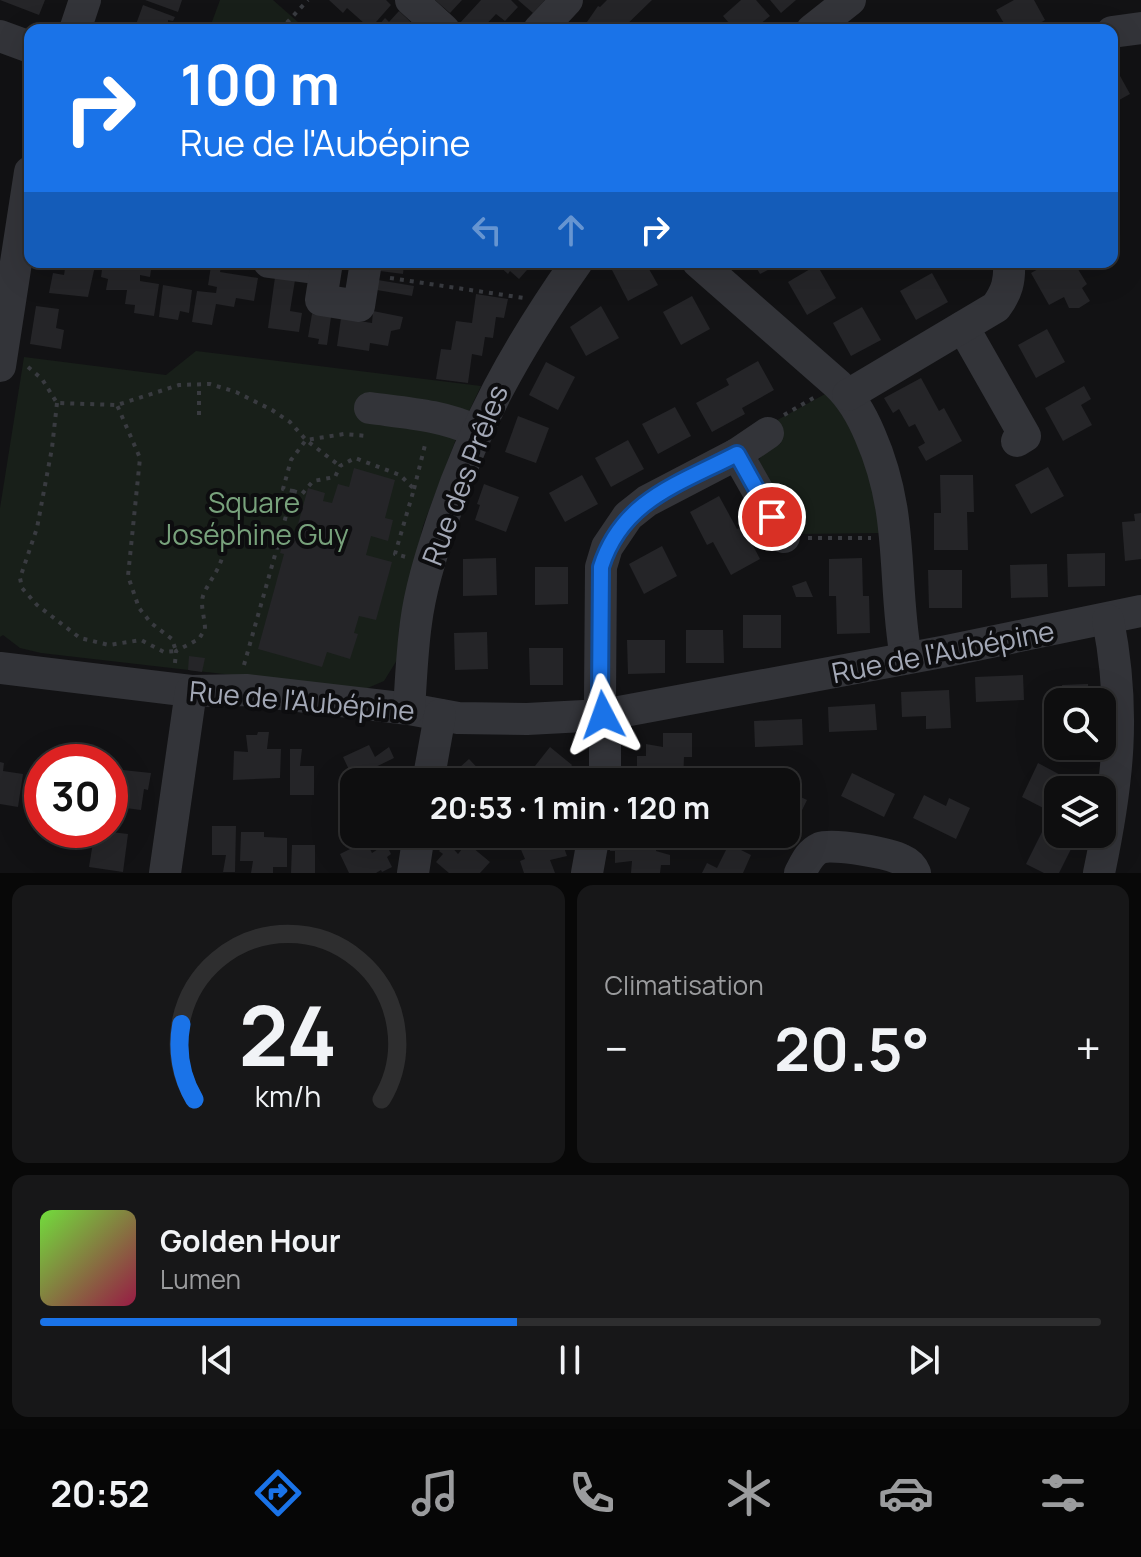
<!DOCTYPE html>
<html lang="fr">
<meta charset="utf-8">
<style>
body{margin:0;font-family:Manrope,sans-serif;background:#171718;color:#f1f3f6;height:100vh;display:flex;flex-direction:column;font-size:30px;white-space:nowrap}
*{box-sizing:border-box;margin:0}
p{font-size:26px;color:#9b9c9e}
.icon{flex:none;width:44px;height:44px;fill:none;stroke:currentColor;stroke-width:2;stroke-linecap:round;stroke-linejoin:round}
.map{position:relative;height:873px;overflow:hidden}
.details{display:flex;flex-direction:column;gap:12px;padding:12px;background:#080808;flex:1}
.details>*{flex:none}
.guide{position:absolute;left:24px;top:24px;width:1094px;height:244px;border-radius:16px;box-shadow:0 8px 32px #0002,0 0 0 2px #2e2e2f;background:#1a73e8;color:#fff;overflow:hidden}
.controls{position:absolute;left:1044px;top:688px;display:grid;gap:16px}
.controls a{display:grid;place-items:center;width:72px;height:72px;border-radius:16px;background:#0e0e0f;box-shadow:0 8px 32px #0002,0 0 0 2px #2e2e2f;font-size:40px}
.speed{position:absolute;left:24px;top:744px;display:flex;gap:16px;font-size:40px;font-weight:700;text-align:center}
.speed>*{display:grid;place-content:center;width:104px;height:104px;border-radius:50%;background:#0e0e0f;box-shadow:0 8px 32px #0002,0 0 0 2px #2e2e2f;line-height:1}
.speed .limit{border:12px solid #d22;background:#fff;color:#111}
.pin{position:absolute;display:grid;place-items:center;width:68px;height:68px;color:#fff;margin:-34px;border:4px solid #fff;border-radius:50%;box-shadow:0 2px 8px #0007}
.me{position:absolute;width:88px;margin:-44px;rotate:356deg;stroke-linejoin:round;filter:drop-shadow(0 0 6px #0008)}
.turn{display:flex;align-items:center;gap:28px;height:168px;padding:0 24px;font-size:36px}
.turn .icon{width:104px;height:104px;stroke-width:2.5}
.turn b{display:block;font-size:56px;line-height:68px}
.lanes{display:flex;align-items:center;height:76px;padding:0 24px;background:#0003;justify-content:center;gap:40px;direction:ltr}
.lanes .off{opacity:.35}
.big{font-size:60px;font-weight:700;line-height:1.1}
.details .widget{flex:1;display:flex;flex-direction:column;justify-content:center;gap:12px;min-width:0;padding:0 28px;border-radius:16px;background:#171718}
.details .dial{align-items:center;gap:0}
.dial svg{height:208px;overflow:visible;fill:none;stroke:#2e2e2f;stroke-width:7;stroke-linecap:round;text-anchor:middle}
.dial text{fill:#f1f3f6;stroke:none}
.song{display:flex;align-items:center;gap:24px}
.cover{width:96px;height:96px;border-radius:12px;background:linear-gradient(135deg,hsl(100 70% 55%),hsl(340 70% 35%))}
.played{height:8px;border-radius:4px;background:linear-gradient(90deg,#1a73e8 45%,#2e2e2f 45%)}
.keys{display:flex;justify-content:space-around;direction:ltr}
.heat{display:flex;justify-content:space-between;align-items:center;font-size:44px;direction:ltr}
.details .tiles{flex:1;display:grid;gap:12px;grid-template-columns:1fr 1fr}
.widget:last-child{grid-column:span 2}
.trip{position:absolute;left:340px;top:768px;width:460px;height:80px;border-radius:16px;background:#0e0e0f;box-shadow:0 8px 32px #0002,0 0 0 2px #2e2e2f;font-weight:700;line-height:80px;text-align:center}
.tab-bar{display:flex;height:128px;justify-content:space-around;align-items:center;background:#060606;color:#9b9c9e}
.tab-bar .icon{width:56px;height:56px}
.tab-bar .current{color:#1a73e8}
.tab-bar b{font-size:36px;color:#f1f3f6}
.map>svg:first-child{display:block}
.green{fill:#181f19}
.building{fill:#252528}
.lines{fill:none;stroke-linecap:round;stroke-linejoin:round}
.path{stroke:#393b40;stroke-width:4;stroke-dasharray:4 6;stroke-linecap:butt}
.minor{stroke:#333439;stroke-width:32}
.route-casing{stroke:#114b97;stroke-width:20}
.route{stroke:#1a73e8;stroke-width:14}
.labels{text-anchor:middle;stroke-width:8;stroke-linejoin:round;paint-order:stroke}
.street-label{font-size:28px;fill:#a3a8b6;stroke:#0d0d0f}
.park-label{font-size:28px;fill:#78a27c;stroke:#0d0d0f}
</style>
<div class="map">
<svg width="1141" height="873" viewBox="0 0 1141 873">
<rect width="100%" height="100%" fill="#121214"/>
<g class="green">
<path d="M220 0H273L307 30H209Z"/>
<path d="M196 351 481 386 456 439 423 526 399 628 397 660 384 681 363 690 41 653 20 648 3 635 0 637V508L24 357 166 375Z"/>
<path d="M827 393 847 422 865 458 882 533 796 534 758 461 763 454 781 443 770 424Z"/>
</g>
<g class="building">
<path d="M0 0H45L39 15Z"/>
<path d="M145 0H182L178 12Z"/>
<path d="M329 0H386L391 5 376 22 364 30 361 27 364 23 347 8 343 13Z"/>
<path d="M435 0H462L450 13Z"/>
<path d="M481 0H511L518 7 505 21 496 14 481 30H468L460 23Z"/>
<path d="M518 0H545L533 13Z"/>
<path d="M607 0H652L621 30H596L587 22 598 6 600 7Z"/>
<path d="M741 0H756L770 16 759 25 761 27 757 30H735L723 16Z"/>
<path d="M770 0H796L781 13Z"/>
<path d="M1014 0H1034L1045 20 1028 30H1008L996 10Z"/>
<path d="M143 5 175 17 173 21 168 20V30H134Z"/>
<path d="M399 11 419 30H384L379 25 385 18 389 22Z"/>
<path d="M1114 65 1130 94 1112 104V66Z"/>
<path d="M66 262H86V265L95 266 88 297 49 293 53 273 64 275Z"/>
<path d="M103 262H152L150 277 140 275V281L159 284 154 316 134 313 135 305 125 304 127 290H106L108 279 101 277Z"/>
<path d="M381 262 404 264 403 274 380 271Z"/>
<path d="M495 262H534L519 279 510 271 508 274Z"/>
<path d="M622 262H645L658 285 628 301 611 268Z"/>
<path d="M753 262H783L760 274Z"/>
<path d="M1051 262H1063L1068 270 1076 266 1087 284 1082 288 1090 301 1079 308H1069L1064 297 1049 305 1031 273Z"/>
<path d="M817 265 836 298 807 315 788 282Z"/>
<path d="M211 266 221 267 220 272 258 278 254 301 236 298 234 307 216 304 212 325 192 322 197 291 216 293 217 287 208 285Z"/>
<path d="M932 273 948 302 916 320 900 291Z"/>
<path d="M275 277 295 280 290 311 302 313 299 332 268 328Z"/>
<path d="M378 280 414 286 412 296 377 290Z"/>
<path d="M163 285 192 290 189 313 180 311 178 320 159 317Z"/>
<path d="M476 294 508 299 504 318 496 317 493 338 485 337 482 356 472 354 468 383 436 379 441 349 451 350 456 321 472 323Z"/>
<path d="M692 296 710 329 681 345 663 312Z"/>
<path d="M36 306 59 309 56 328 64 330 61 349 30 344Z"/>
<path d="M601 306 619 338 586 356 570 327Z"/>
<path d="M862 307 881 340 851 356 833 323Z"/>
<path d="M373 311 403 317 400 329 391 331 388 346 370 343 369 351 337 346 341 318 372 323Z"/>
<path d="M312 314 331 317 327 345 318 344 319 339 308 337Z"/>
<path d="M1047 329 1065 362 1036 378 1018 345Z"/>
<path d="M758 361 774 390 742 408 745 414 712 432 696 403 729 385 726 379Z"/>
<path d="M546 362 575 377 558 410 529 395Z"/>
<path d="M921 378 939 411 944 408 962 441 926 461 918 447 925 443 915 424 909 427 899 409 893 413 884 398Z"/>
<path d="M1084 386 1091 399 1081 405 1092 425 1063 441 1045 408Z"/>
<path d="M675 407 691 436 658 454 642 424Z"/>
<path d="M518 416 549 428 536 463 505 452Z"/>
<path d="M628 440 644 469 611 487 595 458Z"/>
<path d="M1048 467 1064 496 1031 514 1015 485Z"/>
<path d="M354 468 395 480 385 518 393 520 388 541 371 536 366 555 392 562 376 620 359 616 354 633 358 634 350 659 327 652 322 667 258 649 284 554 280 553 286 532 295 535 308 488 325 493 323 501 332 503 338 484 349 487Z"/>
<path d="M582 475 598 504 565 522 549 493Z"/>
<path d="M940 475H973L974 512H967L968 550H934V513H941Z"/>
<path d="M484 484 519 497 506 532 475 520 480 505 477 504Z"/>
<path d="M719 496 737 529 743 526 760 559 731 575 713 542 707 545 690 512Z"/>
<path d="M1141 513V559L1125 561 1122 522 1135 521 1134 514Z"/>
<path d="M662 546 677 576 644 594 629 564Z"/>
<path d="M1105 553V586L1068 587 1067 554Z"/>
<path d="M496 558 497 595 463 596V559Z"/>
<path d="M862 558 863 596H869L870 633 837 634 836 596H829V559Z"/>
<path d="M1047 564 1048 597 1011 598 1010 565Z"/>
<path d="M535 567H568V604L535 605Z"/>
<path d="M928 570H962V608H929Z"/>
<path d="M806 581 813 597H796L792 586Z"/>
<rect x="743" y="615" width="38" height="33"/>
<path d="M686 630H723L724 663H686Z"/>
<path d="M487 632 488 669 455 670 454 633Z"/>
<path d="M627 640H665V673L628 674Z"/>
<path d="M529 648H563V685H530Z"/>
<path d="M189 656 205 658 202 672 188 670Z"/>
<path d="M1023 675 1024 700 976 702 975 677Z"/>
<path d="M1088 684V702H1063L1062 685Z"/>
<path d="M949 690 951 728 926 729V716L902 717 901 692Z"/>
<path d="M875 704 877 730 829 732 828 707Z"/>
<path d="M802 719 803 745 755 747 754 721Z"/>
<path d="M258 732H269L267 749H281L280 778 233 780 234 751 248 752 246 735H257Z"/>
<path d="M663 733H692V757H684L683 780H654V766L637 768V756H646V744L663 747Z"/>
<path d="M369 745 375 757 389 747 394 758 353 778 343 757Z"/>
<path d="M550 747 572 765 564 776 576 782H529L539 769 535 766Z"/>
<path d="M290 749H302L300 766H314V795H290Z"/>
<path d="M469 759 485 776 481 779 483 782H450L447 779Z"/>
<path d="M0 762 4 763 3 771 23 774 18 807 0 804Z"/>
<path d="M1038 763 1068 779 1062 790H1058V798L1051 812 1022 797Z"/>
<path d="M113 769 151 773 148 790 144 789 141 810 110 806Z"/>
<path d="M852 773 895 794 884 817 841 796Z"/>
<path d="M786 790 807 800 786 843 767 834H786Z"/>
<path d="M924 795 946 806 949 798 970 808 956 839 913 818Z"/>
<path d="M212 826H236L235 872H223L226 855H212Z"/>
<path d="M95 830 128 834 123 872 89 867Z"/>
<path d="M1043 830 1073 845 1059 873H1044L1026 864Z"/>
<path d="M241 832H264V837L287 838V867H273V873H251L253 861H240Z"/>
<path d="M526 834H546L548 840 564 834 568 843 563 845 567 856 550 860 555 873H524L520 861 525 859 516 838Z"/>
<path d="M627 834H656V851L670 855V865H661L660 873H631L632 861 615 863V851H610V839L627 841Z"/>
<path d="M366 841 372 853 386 844 391 854 387 857 392 867 382 872 381 870 376 873H349L340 854Z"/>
<path d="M447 842 458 854 467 843 490 862 480 873H449L436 862 443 854 439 851Z"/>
<path d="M729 844 751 855 743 873H702L707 863 717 868Z"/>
<path d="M292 845H315V873H291Z"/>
</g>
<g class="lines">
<g class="path">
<path d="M280 30 308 0"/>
<path d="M390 278 524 298"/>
<path d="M28 367 42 379 57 403 117 405 179 385 210 384 236 392 272 410 290 422 306 440 344 434 367 436"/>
<path d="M57 403 52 448 37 528 20 578 22 588 37 605 80 638 109 645 141 640 164 652 176 651 172 639 151 623 139 608 128 576 140 458 117 405"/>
<path d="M199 415V383"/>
<path d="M784 415 815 397"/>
<path d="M414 489 426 441"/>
<path d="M293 491 302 494 313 481 335 477 340 466 355 458 400 475 414 489 395 554 406 557"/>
<path d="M808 538H871"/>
<path d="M175 663 176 651 199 639 205 629C205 618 200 606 203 596 208 582 219 572 223 554"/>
<path d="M244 665 293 491 283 489 291 460 306 440 340 466"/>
</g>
<g class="minor">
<path d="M411 0 444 30"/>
<path d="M75 30 85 0"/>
<path d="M539 30 567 0"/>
<path d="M812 30 850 0"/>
<path d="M1112 32 1141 28"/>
<path d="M0 36 30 47"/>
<path d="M269 262 307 267 325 262"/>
<path d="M327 262 321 300 359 306 366 262"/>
<path d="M698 262 837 384C852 398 862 416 870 435 905 515 892 578 906 658"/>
<path d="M963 327 1025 436 1017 441"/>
<path d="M0 366 30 172"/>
<path d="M848 395 996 307C1007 292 1010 281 1009 262"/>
<path d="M370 408C407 413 442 415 476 431"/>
<path d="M737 454 784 537"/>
<path d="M0 668 191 691 246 690 409 709 458 718 527 719 603 715 947 651 1141 611"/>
<path d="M409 709C411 681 412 651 416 623 420 591 430 559 440 528 473 426 516 349 577 262"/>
<path d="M428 782 440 715"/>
<path d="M605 782V746L600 698 601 567 607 547 628 516 647 501 737 454 768 433"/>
<path d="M165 873 191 691"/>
<path d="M413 873 419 834"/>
<path d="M587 873 594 834"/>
<path d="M800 873C805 864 809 853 820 848 833 843 889 853 902 860 909 863 912 866 915 873"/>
<path d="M1099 873C1118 783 1126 711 1108 620"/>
</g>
</g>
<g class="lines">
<defs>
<path id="route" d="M603 715 600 698 601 567C622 500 679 484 737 454L772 517"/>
</defs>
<use href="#route" class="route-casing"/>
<use href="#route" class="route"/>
</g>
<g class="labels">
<g class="street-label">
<text transform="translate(465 475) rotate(-69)" y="10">Rue des Prêles</text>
<text transform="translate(943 652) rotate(-11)" y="10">Rue de l'Aubépine</text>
<text transform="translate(302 701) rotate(5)" y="10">Rue de l'Aubépine</text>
</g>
<g class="park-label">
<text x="254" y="513">Square<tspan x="254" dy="32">Joséphine Guy</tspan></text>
</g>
</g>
</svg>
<div class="controls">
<a><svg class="icon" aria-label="search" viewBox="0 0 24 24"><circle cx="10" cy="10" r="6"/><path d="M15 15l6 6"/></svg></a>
<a><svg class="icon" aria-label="layers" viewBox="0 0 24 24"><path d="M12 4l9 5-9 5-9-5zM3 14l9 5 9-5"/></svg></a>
</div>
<div class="speed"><div class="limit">30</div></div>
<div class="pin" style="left:772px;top:517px;background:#d93025"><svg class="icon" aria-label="arrive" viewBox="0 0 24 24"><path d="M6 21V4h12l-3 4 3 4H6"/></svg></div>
<svg class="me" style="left:603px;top:715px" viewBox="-20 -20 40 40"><path d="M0-17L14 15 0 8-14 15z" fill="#1a73e8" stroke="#fff" stroke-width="4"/></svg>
<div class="trip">20:53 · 1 min · 120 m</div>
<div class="guide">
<div class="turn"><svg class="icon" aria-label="right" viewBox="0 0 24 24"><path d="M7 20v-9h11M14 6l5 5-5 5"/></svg><div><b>100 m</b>Rue de l'Aubépine</div></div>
<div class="lanes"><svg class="icon off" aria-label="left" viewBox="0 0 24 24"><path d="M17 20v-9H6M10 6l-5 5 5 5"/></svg><svg class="icon off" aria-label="ahead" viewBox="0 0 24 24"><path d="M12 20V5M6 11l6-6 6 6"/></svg><svg class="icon" aria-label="right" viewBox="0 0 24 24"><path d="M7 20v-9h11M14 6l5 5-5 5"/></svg></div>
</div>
</div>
<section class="details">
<div class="tiles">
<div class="widget dial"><svg viewBox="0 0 100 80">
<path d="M14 69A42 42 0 1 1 86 69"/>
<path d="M14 69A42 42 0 0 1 9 40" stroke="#1a73e8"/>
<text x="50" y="56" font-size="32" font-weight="700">24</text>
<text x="50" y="72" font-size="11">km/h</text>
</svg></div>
<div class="widget"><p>Climatisation</p>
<div class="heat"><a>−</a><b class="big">20.5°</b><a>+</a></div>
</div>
<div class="widget">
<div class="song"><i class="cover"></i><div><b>Golden Hour</b><p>Lumen</p></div></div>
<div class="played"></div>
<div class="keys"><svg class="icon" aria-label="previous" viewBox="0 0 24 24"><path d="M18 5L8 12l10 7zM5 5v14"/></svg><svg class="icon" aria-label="pause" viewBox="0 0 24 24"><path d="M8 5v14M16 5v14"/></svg><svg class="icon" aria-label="next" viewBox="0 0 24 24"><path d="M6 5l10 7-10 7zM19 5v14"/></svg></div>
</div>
</div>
</section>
<nav class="tab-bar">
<b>20:52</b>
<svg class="icon current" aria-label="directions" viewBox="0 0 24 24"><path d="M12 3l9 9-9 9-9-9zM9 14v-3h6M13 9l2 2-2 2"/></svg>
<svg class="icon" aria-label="music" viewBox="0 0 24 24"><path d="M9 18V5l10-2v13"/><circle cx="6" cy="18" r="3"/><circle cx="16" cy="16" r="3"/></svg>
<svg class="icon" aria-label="phone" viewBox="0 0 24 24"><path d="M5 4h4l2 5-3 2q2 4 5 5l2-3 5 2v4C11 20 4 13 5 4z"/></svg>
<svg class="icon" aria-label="climate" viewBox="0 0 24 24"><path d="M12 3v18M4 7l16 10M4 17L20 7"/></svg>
<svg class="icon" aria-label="car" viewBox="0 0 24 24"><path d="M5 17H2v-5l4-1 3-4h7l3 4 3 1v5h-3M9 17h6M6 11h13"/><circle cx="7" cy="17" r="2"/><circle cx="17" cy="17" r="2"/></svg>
<svg class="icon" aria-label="filters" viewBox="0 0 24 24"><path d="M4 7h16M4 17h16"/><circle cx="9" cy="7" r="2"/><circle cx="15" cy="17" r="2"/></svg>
</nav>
